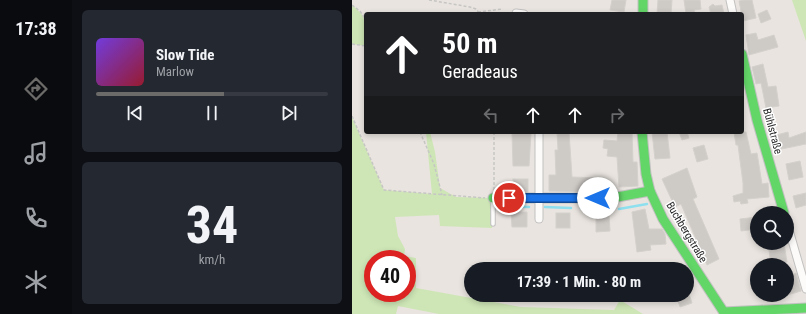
<!DOCTYPE html>
<html lang="de">
<meta charset="utf-8">
<style>
body{margin:0;font-family:"Roboto Condensed",sans-serif;background:#242831;color:#f1f3f6;height:100vh;display:flex;flex-direction:column;font-size:15px;white-space:nowrap}
*{box-sizing:border-box;margin:0}
p{font-size:13px;color:#9ea1a6}
.icon{flex:none;width:22px;height:22px;fill:none;stroke:currentColor;stroke-width:2;stroke-linecap:round;stroke-linejoin:round}
.map{position:relative;flex:1;overflow:hidden}
.panel{display:flex;flex-direction:column;gap:10px;padding:10px;background:#0d0f14;width:280px}
.panel>*{flex:none}
.hud{position:absolute;left:12px;top:12px;width:380px;height:122px;border-radius:4px;box-shadow:0 2px 6px #0003;background:#202124;color:#fff;overflow:hidden}
.fabs{position:absolute;left:398px;top:206px;display:grid;gap:8px}
.fabs a{display:grid;place-items:center;width:44px;height:44px;border-radius:50%;background:#171b24;box-shadow:0 2px 6px #0003;font-size:20px}
.speed{position:absolute;left:12px;top:250px;display:flex;gap:8px;font-size:20px;font-weight:700;text-align:center}
.speed>*{display:grid;place-content:center;width:52px;height:52px;border-radius:50%;background:#171b24;box-shadow:0 2px 6px #0003;line-height:1}
.speed .limit{border:6px solid #d22;background:#fff;color:#111}
.pin{position:absolute;display:grid;place-items:center;width:34px;height:34px;color:#fff;margin:-17px;border:2px solid #fff;border-radius:50%;box-shadow:0 1px 4px #0007}
.me{position:absolute;width:44px;margin:-22px;rotate:270deg;stroke-linejoin:round;filter:drop-shadow(0 0 3px #0008)}
.turn{display:flex;align-items:center;gap:14px;height:84px;padding:0 12px;font-size:18px}
.turn .icon{width:52px;height:52px;stroke-width:2.5}
.turn b{display:block;font-size:28px;line-height:34px}
.lanes{display:flex;align-items:center;height:38px;padding:0 12px;background:#0003;justify-content:center;gap:20px;direction:ltr}
.lanes .off{opacity:.35}
.panel .card{flex:1;display:flex;flex-direction:column;justify-content:center;gap:6px;min-width:0;padding:0 14px;border-radius:6px;background:#242831}
.panel .dial{align-items:center;gap:0}
.dial b{font-size:52px;line-height:1}
.song{display:flex;align-items:center;gap:12px}
.cover{width:48px;height:48px;border-radius:6px;background:linear-gradient(135deg,hsl(260 70% 55%),hsl(350 70% 35%))}
.played{height:4px;border-radius:2px;background:linear-gradient(90deg,#6d6b69 55%,#363941 55%)}
.keys{display:flex;justify-content:space-around;direction:ltr}
.trip{position:absolute;left:112px;top:262px;width:230px;height:40px;border-radius:20px;background:#171b24;box-shadow:0 2px 6px #0003;font-weight:700;line-height:40px;text-align:center}
main{display:flex;flex:1;min-height:0}
.tabs{display:flex;flex-direction:column;width:72px;justify-content:space-around;align-items:center;background:#090b0e;color:#9ea1a6}
.tabs .icon{width:28px;height:28px}
.tabs .active{color:#6d6b69}
.tabs b{font-size:18px;color:#f1f3f6}
.map>svg:first-child{display:block}
.green{fill:#cee6b6;fill-rule:evenodd}
.lines{fill:none;stroke-linecap:round;stroke-linejoin:round}
.stream{stroke:#8ee0ef;stroke-width:2.5}
.building{fill:#cecac6;stroke:#d4d0cb}
.lane-casing{stroke:#c2c1c1;stroke-width:5.5}
.street-casing{stroke:#c2c1c1;stroke-width:9}
.fast-casing{stroke:#c2c1c1;stroke-width:11}
.path{stroke:#c6c6c5;stroke-width:1.5;stroke-dasharray:3 2;stroke-linecap:butt}
.lane{stroke:#fcfbfa;stroke-width:3.5}
.street{stroke:#fcfbfa;stroke-width:7}
.fast{stroke:#63d668;stroke-width:9}
.route-casing{stroke:#114b97;stroke-width:10}
.route{stroke:#1a73e8;stroke-width:7}
.labels{text-anchor:middle;stroke-width:3;stroke-linejoin:round;paint-order:stroke}
.street-label{font-size:11px;fill:#2a2a2a;stroke:#fff}
</style>
<main>
<nav class="tabs">
<b>17:38</b>
<svg class="icon active" aria-label="directions" viewBox="0 0 24 24"><path d="M12 3l9 9-9 9-9-9zM9 14v-3h6M13 9l2 2-2 2"/></svg>
<svg class="icon" aria-label="music" viewBox="0 0 24 24"><path d="M9 18V5l10-2v13"/><circle cx="6" cy="18" r="3"/><circle cx="16" cy="16" r="3"/></svg>
<svg class="icon" aria-label="phone" viewBox="0 0 24 24"><path d="M5 4h4l2 5-3 2q2 4 5 5l2-3 5 2v4C11 20 4 13 5 4z"/></svg>
<svg class="icon" aria-label="climate" viewBox="0 0 24 24"><path d="M12 3v18M4 7l16 10M4 17L20 7"/></svg>
</nav>
<section class="panel">
<div class="card">
<div class="song"><i class="cover"></i><div><b>Slow Tide</b><p>Marlow</p></div></div>
<div class="played"></div>
<div class="keys"><svg class="icon" aria-label="previous" viewBox="0 0 24 24"><path d="M18 5L8 12l10 7zM5 5v14"/></svg><svg class="icon" aria-label="pause" viewBox="0 0 24 24"><path d="M8 5v14M16 5v14"/></svg><svg class="icon" aria-label="next" viewBox="0 0 24 24"><path d="M6 5l10 7-10 7zM19 5v14"/></svg></div>
</div>
<div class="card dial"><b>34</b><p>km/h</p></div>
</section>
<div class="map">
<svg width="454" height="314" viewBox="0 0 454 314">
<rect width="100%" height="100%" fill="#e9e4df"/>
<g class="green">
<path d="M440 0H454V41Z"/>
<path d="M0 5C17 18 14 26 14 46L0 44Z"/>
<path d="M0 117 32 190 80 194 74 132H78L83 152 88 188 104 197 141 198 140 228 88 226 87 215 43 217 46 236 53 249 52 256 64 258V288L169 307 262 310 268 300 291 314H87L46 306 44 314H0ZM21 259H55V293H21Z"/>
</g>
<g class="lines">
<g class="stream">
<path d="M147 206 177 207"/>
<path d="M193 207 219 208"/>
<path d="M229 208 258 209"/>
<path d="M267 209 295 204"/>
</g>
</g>
<g class="building">
<path d="M260 0H274L272 12 258 10Z"/>
<path d="M306 0H320L319 14H305Z"/>
<path d="M332 0H348L349 9 342 10 343 14H334Z"/>
<path d="M392 0H400L404 18 391 21 387 1Z"/>
<path d="M361 4 363 6 370 5 372 14H359L357 7Z"/>
<path d="M415 10 419 19 409 23 406 14Z"/>
<path d="M404 33 406 40 422 35 426 47 397 55 394 35Z"/>
<path d="M411 64 416 87 424 86 427 106 414 108 409 83 404 84 400 67Z"/>
<path d="M160 132H179L177 166H161Z"/>
<path d="M205 132H217L220 177 248 178V192L197 191V175H204L203 150H206Z"/>
<path d="M266 132H280L281 162H285L286 186 267 187 265 157 255 156 256 149 251 148 252 140 265 141Z"/>
<path d="M300 132H315L318 158 303 159Z"/>
<path d="M327 132H335L337 138 330 140Z"/>
<path d="M382 132H394L399 154 405 153 410 184 416 183 417 197 395 199 396 203 389 204 388 201 382 202 381 196 391 193V183L386 145H384Z"/>
<path d="M436 132 437 138 454 132V144L425 150 421 136Z"/>
<path d="M352 145 356 159 345 162 341 148Z"/>
<path d="M448 161 451 177 437 180 434 164Z"/>
<path d="M335 168 345 197 341 199 367 259 355 265 329 204 323 207 310 179Z"/>
<rect x="161" y="179" width="15" height="13"/>
<path d="M454 193V205L444 208 441 196Z"/>
<path d="M293 209 297 229H310L313 234 314 244 298 245 299 250 285 252 280 212Z"/>
<path d="M159 212H175V227H160Z"/>
<rect x="204" y="213" width="14" height="15"/>
<path d="M244 214H257L258 231 244 232Z"/>
<path d="M405 217V229L389 231 388 219Z"/>
<path d="M416 243H432L435 262 419 265Z"/>
<path d="M444 273 449 291 435 295V276Z"/>
<path d="M337 294 340 303 328 307 325 298Z"/>
</g>
<g class="lines">
<defs>
<path id="lane" d="M141 224V200"/>
<g id="street">
<path d="M378 0 381 14"/>
<path d="M164 13 172 14"/>
<path d="M187 219V132"/>
<path d="M435 223 454 289"/>
</g>
<g id="fast">
<path d="M291 0V14"/>
<path d="M390 54 405 120 432 213"/>
<path d="M290 132 294 174 298 191 311 219 373 314"/>
<path d="M141 198H260L298 191"/>
<path d="M372 312 454 308"/>
</g>
</defs>
<use href="#lane" class="lane-casing"/>
<use href="#street" class="street-casing"/>
<use href="#fast" class="fast-casing"/>
<g class="path">
<path d="M77 0 118 7 124 9 128 14"/>
<path d="M0 5 8 11 14 20"/>
<path d="M126 12 150 9"/>
<path d="M0 44 14 46"/>
<path d="M0 116 32 190 133 198"/>
<path d="M68 132 82 164 90 195"/>
<path d="M142 190V132"/>
</g>
<use href="#lane" class="lane"/>
<use href="#street" class="street"/>
<use href="#fast" class="fast"/>
</g>
<g class="lines">
<defs>
<path id="route" d="M157 198H246"/>
</defs>
<use href="#route" class="route-casing"/>
<use href="#route" class="route"/>
</g>
<g class="labels">
<g class="street-label">
<text transform="translate(421 131) rotate(75)" y="4">Bühlstraße</text>
<text transform="translate(335 232) rotate(59)" y="4">Buchbergstraße</text>
</g>
</g>
</svg>
<div class="fabs">
<a><svg class="icon" aria-label="search" viewBox="0 0 24 24"><circle cx="10" cy="10" r="6"/><path d="M15 15l6 6"/></svg></a>
<a>+</a>
</div>
<div class="speed"><div class="limit">40</div></div>
<div class="pin" style="left:157px;top:198px;background:#d93025"><svg class="icon" aria-label="arrive" viewBox="0 0 24 24"><path d="M6 21V4h12l-3 4 3 4H6"/></svg></div>
<svg class="me" style="left:246px;top:198px" viewBox="-20 -20 40 40"><circle r="19" fill="#fff"/><path d="M0-13L10 11 0 6-10 11z" fill="#1a73e8"/></svg>
<div class="trip">17:39 · 1 Min. · 80 m</div>
<div class="hud">
<div class="turn"><svg class="icon" aria-label="ahead" viewBox="0 0 24 24"><path d="M12 20V5M6 11l6-6 6 6"/></svg><div><b>50 m</b>Geradeaus</div></div>
<div class="lanes"><svg class="icon off" aria-label="left" viewBox="0 0 24 24"><path d="M17 20v-9H6M10 6l-5 5 5 5"/></svg><svg class="icon" aria-label="ahead" viewBox="0 0 24 24"><path d="M12 20V5M6 11l6-6 6 6"/></svg><svg class="icon" aria-label="ahead" viewBox="0 0 24 24"><path d="M12 20V5M6 11l6-6 6 6"/></svg><svg class="icon off" aria-label="right" viewBox="0 0 24 24"><path d="M7 20v-9h11M14 6l5 5-5 5"/></svg></div>
</div>
</div>
</main>
